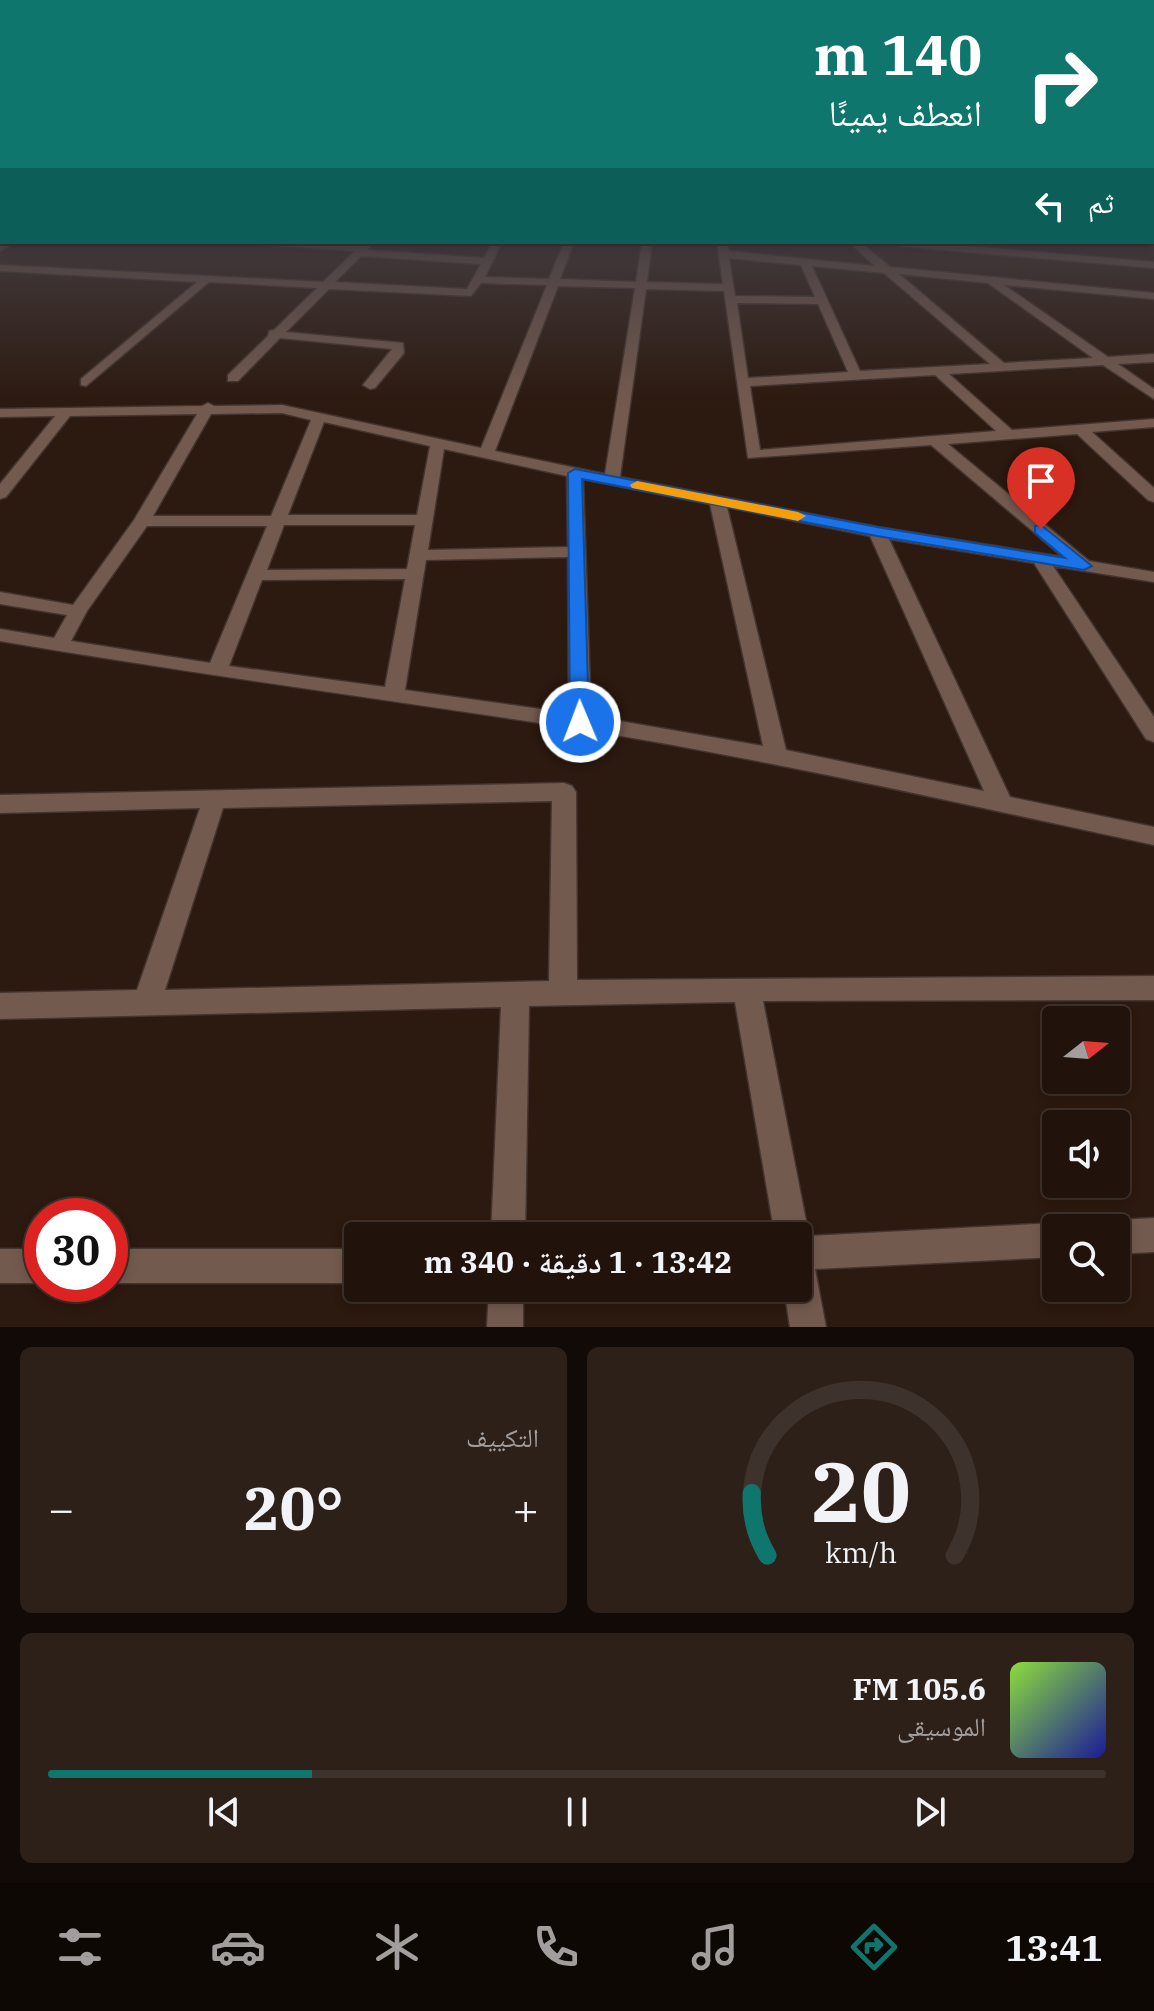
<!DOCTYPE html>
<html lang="ar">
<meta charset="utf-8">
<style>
body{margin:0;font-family:"IBM Plex Serif","Noto Naskh Arabic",serif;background:#2d2019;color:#f1f3f6;direction:rtl;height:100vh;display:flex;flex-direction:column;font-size:30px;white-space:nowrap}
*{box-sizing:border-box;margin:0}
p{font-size:26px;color:#a29e9d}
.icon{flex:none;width:44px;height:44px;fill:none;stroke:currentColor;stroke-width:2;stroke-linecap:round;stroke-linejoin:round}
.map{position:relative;height:1327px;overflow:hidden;direction:ltr}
.details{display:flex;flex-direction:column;gap:20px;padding:20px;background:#120a06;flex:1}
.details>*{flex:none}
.guide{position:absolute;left:0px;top:0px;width:1154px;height:244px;box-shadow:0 4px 12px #0003,0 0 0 2px #3e322c;direction:rtl;background:#0f766e;color:#fff;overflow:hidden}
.needle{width:52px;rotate:73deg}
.fabs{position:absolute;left:1042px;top:1006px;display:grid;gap:16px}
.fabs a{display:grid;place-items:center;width:88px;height:88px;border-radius:8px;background:#21130b;box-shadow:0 4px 12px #0003,0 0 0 2px #3e322c;font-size:40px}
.speed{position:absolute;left:24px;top:1198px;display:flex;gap:16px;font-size:40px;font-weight:700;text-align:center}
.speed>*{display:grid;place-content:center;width:104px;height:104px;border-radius:50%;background:#21130b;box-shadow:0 4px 12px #0003,0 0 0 2px #3e322c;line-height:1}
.speed .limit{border:12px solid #d22;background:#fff;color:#111}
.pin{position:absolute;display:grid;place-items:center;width:68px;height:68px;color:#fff;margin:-82px -34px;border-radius:50% 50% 50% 0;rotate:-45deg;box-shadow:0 0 8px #0007}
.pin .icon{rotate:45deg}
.me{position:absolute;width:88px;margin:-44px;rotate:359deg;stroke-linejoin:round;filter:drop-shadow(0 0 6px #0008)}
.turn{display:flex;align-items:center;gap:28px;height:168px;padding:0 40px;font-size:36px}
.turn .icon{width:104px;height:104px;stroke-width:2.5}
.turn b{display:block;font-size:56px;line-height:68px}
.then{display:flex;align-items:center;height:76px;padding:0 40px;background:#0003;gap:16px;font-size:30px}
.big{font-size:60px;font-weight:700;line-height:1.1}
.details .widget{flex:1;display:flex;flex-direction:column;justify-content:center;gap:12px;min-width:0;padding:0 28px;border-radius:12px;background:#2d2019}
.details .dial{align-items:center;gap:0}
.dial svg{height:208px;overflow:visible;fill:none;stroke:#3e322c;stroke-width:7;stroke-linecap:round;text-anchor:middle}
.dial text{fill:#f1f3f6;stroke:none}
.song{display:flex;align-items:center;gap:24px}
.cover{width:96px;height:96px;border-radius:12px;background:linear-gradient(135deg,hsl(90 70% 55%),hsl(240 70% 35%))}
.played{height:8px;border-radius:4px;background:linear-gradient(90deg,#0f766e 25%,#3e322c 25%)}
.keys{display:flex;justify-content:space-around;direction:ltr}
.heat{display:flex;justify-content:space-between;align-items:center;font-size:44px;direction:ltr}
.details .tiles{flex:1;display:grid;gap:20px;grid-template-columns:1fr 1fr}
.widget:last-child{grid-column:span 2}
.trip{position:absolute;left:344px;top:1222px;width:468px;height:80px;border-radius:8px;background:#21130b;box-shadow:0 4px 12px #0003,0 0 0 2px #3e322c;font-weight:700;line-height:80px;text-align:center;direction:rtl}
.menu{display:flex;height:128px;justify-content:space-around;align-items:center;background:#0d0804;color:#a29e9d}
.menu .icon{width:56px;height:56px}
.menu .selected{color:#0f766e}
.menu b{font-size:36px;color:#f1f3f6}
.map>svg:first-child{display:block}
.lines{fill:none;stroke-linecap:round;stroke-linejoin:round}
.street-casing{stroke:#43342f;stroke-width:3}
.primary-casing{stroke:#43342f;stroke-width:3}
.street{fill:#735a4f;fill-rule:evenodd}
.primary{fill:#b5673c;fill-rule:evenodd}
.route{fill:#1a73e8;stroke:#114b97;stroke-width:2}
.slow{fill:#f59e0b}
</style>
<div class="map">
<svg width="1154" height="1327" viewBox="0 0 1154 1327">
<rect width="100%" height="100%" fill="#2c190f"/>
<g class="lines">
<defs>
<g id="street">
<path d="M4 242H17L0 251V244Z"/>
<path d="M255 242 361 245 374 242 367 250 484 258 492 242H502L485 277 549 279 564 242H574L560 279 636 282 642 242H652L647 282 723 284 717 242H727L729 251 875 266 849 242H860L890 267 1154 293V299L1004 285 1108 357 1154 354V362L1118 364 1154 389V399L1103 365 949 374 1012 430 1154 419V427L1092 432 1154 488V502L1148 500 1077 434 948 444 1089 561 1154 572V582L1053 566 1154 717V742L1146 739 1034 563 889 539 1010 797 1154 827V845C963 804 772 760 579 729 386 699 193 674 0 641V629L54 638 67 615 0 604V592L73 605 134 520 197 414 70 416 6 497 0 499V484L55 416 0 417V409L202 406 208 403 214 406 282 405 481 448 547 285 481 283 471 296 329 289 286 332 403 343 404 353 375 388 370 389 363 385 392 349 280 338 238 381H228V375L268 336 269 331 274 330 317 288 209 282 86 386 81 385V379L197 282 0 271V265L323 282 355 251 260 245ZM361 256 481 264 467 289 335 282ZM729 258 801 265 815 297 735 296ZM812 266 884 273 990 364 860 371ZM899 274 988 283 1093 358 1004 363ZM558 286 635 288 605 474 495 451ZM646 289 724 291 748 458 931 445 1063 557 877 527 620 477ZM737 303 818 304 848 372 748 378ZM935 375 996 431 760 450 750 386ZM282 413 311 420 271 516H153L211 414ZM324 422 430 446 417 515H288ZM444 449 567 476 568 547 428 550ZM583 479 710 504 763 746 591 716ZM727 507 870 536 984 791 786 750ZM284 525H415L407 569 267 570ZM147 526H267L210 663 71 641 87 611ZM568 557 569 713 405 690 426 560ZM405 579 385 687 229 666 262 580Z"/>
<path d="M880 242H921L1154 262V268L885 245Z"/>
<path d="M564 783 572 786 576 792 577 980 1154 976V1000L763 1001 809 1236 1056 1223 1068 1228H1056V1257L815 1269 826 1327H790L784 1288H798V1236H775L735 1002 529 1006 525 1236H491L501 1007 0 1019V993L137 990 200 808 0 813V795ZM552 801 549 981 165 990 223 808Z"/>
<path d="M1154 1218V1252L1116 1254V1228H1103L1104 1225 1116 1220Z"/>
<rect x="0" y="1249" width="42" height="34"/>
<rect x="110" y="1249" width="248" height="34"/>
<path d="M489 1288H523V1327H487Z"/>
</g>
<rect id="primary" x="1152" y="229" width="2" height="8"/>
</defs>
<use href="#street" class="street-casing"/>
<use href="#primary" class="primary-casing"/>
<use href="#street" class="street"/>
<use href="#primary" class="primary"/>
</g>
<linearGradient id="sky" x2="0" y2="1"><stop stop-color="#180e08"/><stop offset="0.54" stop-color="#453e42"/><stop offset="1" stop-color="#453e42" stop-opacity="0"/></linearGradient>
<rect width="1154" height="406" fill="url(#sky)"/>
<path class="route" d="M575 469 877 527 1065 558 1035 533V526L1041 525 1092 566 1084 570 877 536 582 479 589 722 580 728 570 722 568 473Z"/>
<path class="slow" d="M637 481 798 512 806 516 798 521 632 488 630 485Z"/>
</svg>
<div class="fabs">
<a><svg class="needle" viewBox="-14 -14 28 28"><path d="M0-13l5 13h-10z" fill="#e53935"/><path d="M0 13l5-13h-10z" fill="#a29e9d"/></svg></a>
<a><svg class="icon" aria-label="sound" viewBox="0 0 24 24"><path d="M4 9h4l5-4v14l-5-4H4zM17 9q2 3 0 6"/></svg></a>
<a><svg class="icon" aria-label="search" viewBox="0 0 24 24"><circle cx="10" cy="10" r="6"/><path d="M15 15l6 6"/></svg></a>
</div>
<div class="speed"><div class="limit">30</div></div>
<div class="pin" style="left:1041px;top:529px;background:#d93025"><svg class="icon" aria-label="arrive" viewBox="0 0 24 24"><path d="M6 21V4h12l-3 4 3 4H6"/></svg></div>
<svg class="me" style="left:580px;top:722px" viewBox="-20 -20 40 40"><circle r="17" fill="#1a73e8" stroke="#fff" stroke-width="3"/><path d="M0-11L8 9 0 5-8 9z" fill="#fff"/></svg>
<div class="trip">13:42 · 1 دقيقة · 340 m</div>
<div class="guide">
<div class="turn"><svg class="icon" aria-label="right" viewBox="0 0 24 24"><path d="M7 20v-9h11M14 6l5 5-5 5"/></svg><div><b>140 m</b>انعطف يمينًا</div></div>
<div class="then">ثم<svg class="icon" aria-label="left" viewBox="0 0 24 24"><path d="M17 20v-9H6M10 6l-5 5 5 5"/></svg></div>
</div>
</div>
<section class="details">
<div class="tiles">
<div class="widget dial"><svg viewBox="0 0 100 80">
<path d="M14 69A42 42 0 1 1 86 69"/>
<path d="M14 69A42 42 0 0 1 8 45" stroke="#0f766e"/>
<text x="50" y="56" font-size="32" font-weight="700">20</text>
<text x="50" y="72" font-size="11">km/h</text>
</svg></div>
<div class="widget"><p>التكييف</p>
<div class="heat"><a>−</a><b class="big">20°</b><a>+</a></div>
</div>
<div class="widget">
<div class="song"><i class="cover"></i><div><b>105.6 FM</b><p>الموسيقى</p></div></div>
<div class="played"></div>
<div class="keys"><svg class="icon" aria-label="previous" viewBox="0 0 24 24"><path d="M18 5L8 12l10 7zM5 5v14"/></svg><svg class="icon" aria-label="pause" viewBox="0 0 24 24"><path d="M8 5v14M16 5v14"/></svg><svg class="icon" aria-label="next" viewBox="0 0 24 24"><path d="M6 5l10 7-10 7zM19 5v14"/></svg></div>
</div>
</div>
</section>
<nav class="menu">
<b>13:41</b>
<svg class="icon selected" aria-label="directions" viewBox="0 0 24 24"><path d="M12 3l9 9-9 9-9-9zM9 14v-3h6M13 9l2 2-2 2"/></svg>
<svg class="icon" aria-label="music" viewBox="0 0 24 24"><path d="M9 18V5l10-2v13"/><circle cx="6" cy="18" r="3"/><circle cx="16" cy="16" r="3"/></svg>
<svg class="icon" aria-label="phone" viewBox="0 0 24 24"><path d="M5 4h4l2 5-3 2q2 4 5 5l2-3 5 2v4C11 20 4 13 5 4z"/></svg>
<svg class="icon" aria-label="climate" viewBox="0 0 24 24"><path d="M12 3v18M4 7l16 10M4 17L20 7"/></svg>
<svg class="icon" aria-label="car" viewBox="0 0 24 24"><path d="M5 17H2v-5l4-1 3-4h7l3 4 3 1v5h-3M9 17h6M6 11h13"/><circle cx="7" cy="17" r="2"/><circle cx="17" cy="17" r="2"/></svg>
<svg class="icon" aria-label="filters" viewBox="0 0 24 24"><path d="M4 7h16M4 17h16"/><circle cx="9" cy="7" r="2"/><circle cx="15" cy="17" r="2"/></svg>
</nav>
